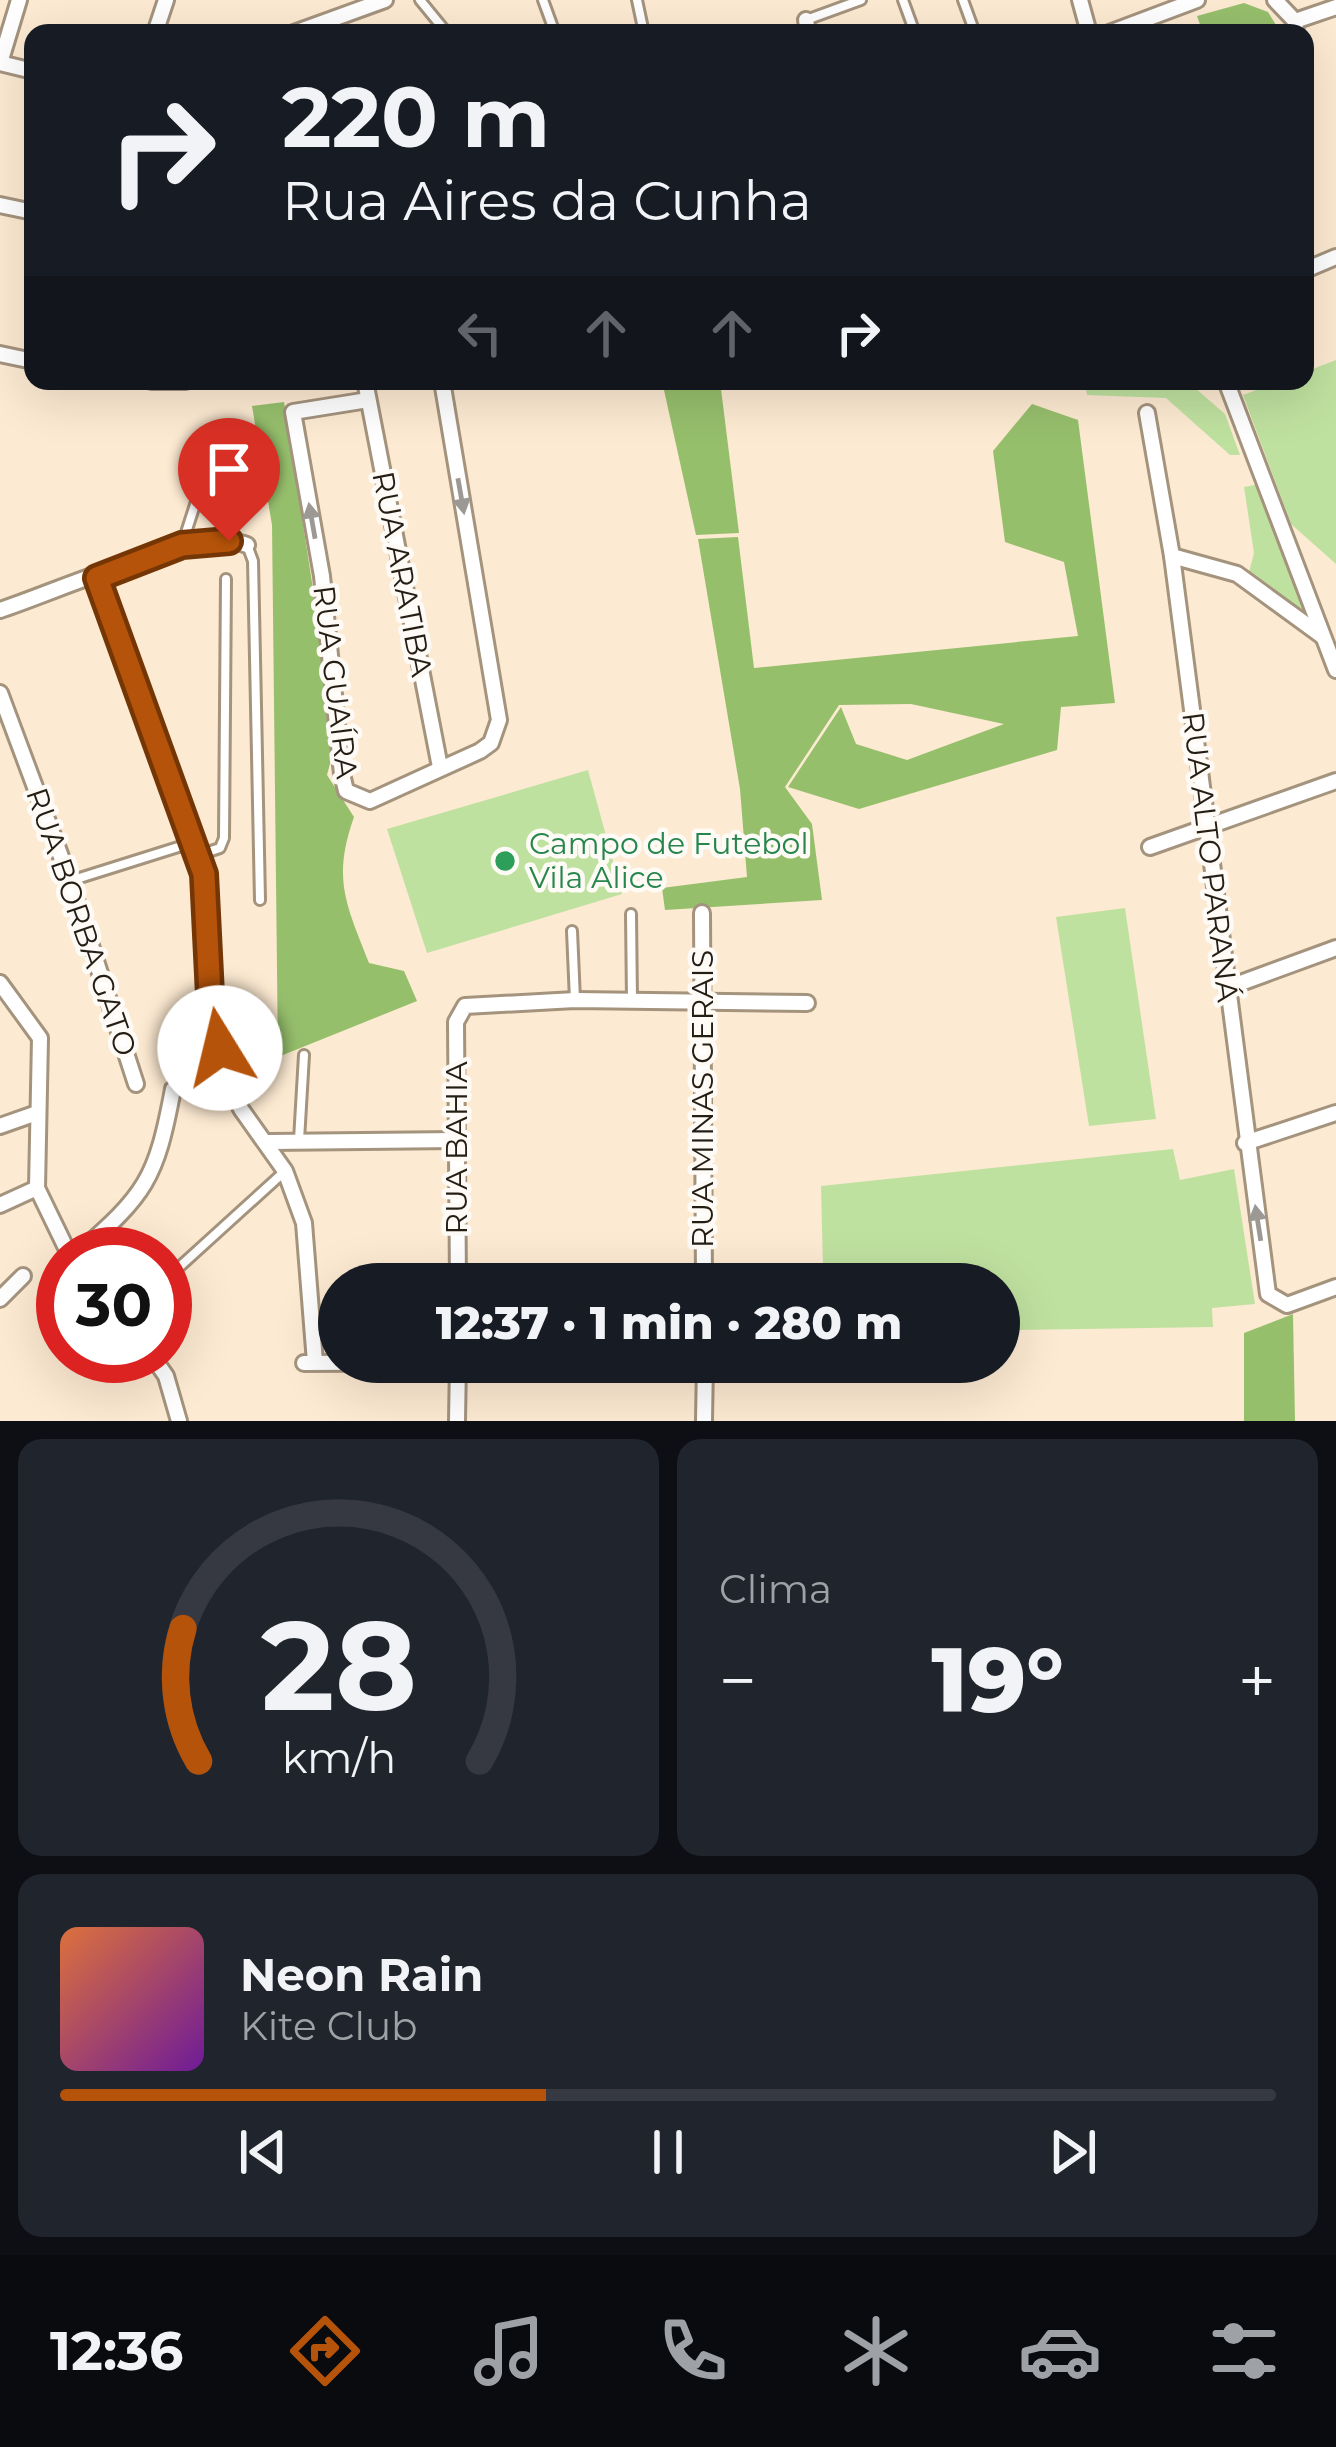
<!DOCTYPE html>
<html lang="pt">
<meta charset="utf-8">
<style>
body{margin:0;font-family:Montserrat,sans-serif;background:#20242c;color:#f1f3f6;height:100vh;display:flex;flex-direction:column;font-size:45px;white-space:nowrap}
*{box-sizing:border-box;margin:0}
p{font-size:39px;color:#9ea1a6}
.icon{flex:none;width:66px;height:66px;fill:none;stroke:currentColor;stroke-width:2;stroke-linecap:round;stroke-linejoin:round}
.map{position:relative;height:1421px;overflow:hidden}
.details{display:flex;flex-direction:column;gap:18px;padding:18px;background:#0d0f14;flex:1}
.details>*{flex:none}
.banner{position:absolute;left:24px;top:24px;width:1290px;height:366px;border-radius:24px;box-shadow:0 12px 48px #0002;background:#171b24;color:#f1f3f6;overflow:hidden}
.speed{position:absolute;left:36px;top:1227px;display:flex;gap:24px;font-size:60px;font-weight:700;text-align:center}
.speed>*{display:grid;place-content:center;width:156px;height:156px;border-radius:50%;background:#171b24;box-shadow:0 12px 48px #0002;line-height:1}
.speed .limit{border:18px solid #d22;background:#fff;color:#111}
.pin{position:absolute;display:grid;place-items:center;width:102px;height:102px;color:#fff;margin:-123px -51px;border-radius:50% 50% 50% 0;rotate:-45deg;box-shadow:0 0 12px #0007}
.pin .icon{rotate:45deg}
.me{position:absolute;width:132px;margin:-66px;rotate:351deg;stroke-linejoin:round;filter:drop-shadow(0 0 9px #0008)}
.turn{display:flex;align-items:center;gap:42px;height:252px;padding:0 60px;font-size:54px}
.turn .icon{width:156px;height:156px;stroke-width:2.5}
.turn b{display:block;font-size:84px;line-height:102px}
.lanes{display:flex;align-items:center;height:114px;padding:0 60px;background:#0003;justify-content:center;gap:60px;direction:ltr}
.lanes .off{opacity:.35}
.big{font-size:90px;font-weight:800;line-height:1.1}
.details .tile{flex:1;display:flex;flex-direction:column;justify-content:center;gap:18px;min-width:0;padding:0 42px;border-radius:24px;background:#20242c}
.details .dial{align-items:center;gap:0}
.dial svg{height:312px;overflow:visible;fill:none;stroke:#363941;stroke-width:7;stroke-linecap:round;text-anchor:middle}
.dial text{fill:#f1f3f6;stroke:none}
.song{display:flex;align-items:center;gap:36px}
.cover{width:144px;height:144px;border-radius:18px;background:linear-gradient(135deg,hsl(20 70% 55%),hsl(280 70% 35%))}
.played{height:12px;border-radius:6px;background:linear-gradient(90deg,#b45309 40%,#363941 40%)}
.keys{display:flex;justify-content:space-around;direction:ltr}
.heat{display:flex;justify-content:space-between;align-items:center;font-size:66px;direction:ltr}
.details .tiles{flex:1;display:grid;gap:18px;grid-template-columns:1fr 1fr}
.tile:last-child{grid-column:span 2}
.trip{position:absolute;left:318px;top:1263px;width:702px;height:120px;border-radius:60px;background:#171b24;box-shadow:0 12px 48px #0002;font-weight:800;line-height:120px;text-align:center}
.tab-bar{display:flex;height:192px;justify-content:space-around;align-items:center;background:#090b0e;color:#9ea1a6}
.tab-bar .icon{width:84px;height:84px}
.tab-bar .on{color:#b45309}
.tab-bar b{font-size:54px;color:#f1f3f6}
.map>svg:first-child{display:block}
.green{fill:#bfe19f}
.forest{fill:#96bf6c}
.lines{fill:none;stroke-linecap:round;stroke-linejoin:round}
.lane-casing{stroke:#a4937d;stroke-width:14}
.street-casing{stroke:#a4937d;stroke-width:20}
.lane{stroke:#fff;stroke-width:8}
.street{stroke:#fff;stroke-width:14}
.oneway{fill:#9c9995}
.route-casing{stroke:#753606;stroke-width:30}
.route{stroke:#b45309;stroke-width:21}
.leisure-dot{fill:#2e9e5b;stroke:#fefaf5;stroke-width:4.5}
.labels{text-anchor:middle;stroke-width:9;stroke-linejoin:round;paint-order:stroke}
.street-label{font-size:30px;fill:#231d14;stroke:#fefaf5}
.leisure-label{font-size:30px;fill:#27864d;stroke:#fefaf5;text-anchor:start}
</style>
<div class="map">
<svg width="1336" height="1421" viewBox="0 0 1336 1421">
<rect width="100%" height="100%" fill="#fdead2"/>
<g class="green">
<path d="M1336 360V564L1291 524 1243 395 1280 381H1305V372Z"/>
<path d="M1187 381 1225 414 1240 455H1230L1166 398 1087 395 1085 383Z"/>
<path d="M1265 483 1317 625 1248 576 1254 553 1244 487Z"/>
<path d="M588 770 622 894 427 953 387 829Z"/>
<path d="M1125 908 1156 1119 1089 1126 1056 917Z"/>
<path d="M1173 1149 1180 1180 1234 1169 1255 1304 1212 1308 1213 1327 1014 1330 1013 1338 999 1337V1284H884V1271L823 1269 821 1186Z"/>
</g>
<g class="forest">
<path d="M1244 3 1268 12 1281 33H1203L1197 16Z"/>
<path d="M662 381H720L739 533 696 535Z"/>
<path d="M284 402 316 608 331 760 327 775 354 817C332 879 346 904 369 963L404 971 417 1001 278 1057 272 525 252 406Z"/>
<path d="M1032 404 1078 420 1115 703 1061 707 1057 750 859 809 788 787 841 707 856 744 907 760 1004 724 911 704 839 705 785 787 812 824 822 900 665 910 662 888 747 877 740 789 698 539 738 537 754 668 1078 636 1064 562 1005 542 993 451Z"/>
<path d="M1293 1314 1295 1421H1244V1333Z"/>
</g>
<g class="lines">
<defs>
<g id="lane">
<path d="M420 0 447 33"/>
<path d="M543 0 555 33"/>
<path d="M637 0 644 33"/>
<path d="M903 0 915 33"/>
<path d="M963 0 975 33"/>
<path d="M806 20 861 0"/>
<path d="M182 545 202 483 203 441"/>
<path d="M247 545 253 561 260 900"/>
<path d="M199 855 220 848 224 838 226 579"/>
<path d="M70 881 191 843"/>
<path d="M631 914 632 1001"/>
<path d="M572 931 575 1000"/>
<path d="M299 1140 304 1055"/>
<path d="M165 1280 284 1172"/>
</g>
<g id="street">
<path d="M1080 0 1089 33"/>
<path d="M1275 0 1295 21 1296 33"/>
<path d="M806 20 808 33"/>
<path d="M1295 21 1336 7"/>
<path d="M155 33 166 0"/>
<path d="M294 33 385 0"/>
<path d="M1109 33 1197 0"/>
<path d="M0 63 19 0"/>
<path d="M0 63 33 71"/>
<path d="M0 205 33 212"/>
<path d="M1305 270 1336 257"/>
<path d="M0 354 33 361"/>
<path d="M151 381H186"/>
<path d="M365 381 440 767"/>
<path d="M1226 381 1336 670"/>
<path d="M368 400 293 412 322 576 342 774 346 791 370 801 480 751 491 743 499 720 442 381"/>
<path d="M1147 413 1172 556 1268 1294 1287 1305 1336 1287"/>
<path d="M1172 556 1237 574 1322 636"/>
<path d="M97 578 204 874 211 1015 223 1069 241 1109 285 1171 304 1223 315 1362"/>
<path d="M0 610C53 593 200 526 247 545"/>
<path d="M0 693 70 881 136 1084"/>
<path d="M1150 847 1336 781"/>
<path d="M702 913 704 1284"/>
<path d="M0 983 40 1038 37 1188 69 1254"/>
<path d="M1227 988 1336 948"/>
<path d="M0 1126 37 1113"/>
<path d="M269 1142 458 1140"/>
<path d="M1245 1143 1336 1113"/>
<path d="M0 1205 37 1188"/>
<path d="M77 1254C146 1194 156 1180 173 1089"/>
<path d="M458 1284 456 1022 465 1006 575 1000 807 1003"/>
<path d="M0 1299 23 1276"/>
<path d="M152 1356 166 1376 179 1421"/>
<path d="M304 1363 496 1362"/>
<path d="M457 1421 458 1362"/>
<path d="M704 1421 705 1362"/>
</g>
</defs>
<use href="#lane" class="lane-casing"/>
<use href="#street" class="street-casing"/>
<use href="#lane" class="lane"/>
<use href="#street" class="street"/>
</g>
<defs><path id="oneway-solid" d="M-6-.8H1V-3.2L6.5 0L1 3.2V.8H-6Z" transform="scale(3)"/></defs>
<g class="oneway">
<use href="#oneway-solid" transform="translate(461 496) rotate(80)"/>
<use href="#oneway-solid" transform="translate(312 521) rotate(-100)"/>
<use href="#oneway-solid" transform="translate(1258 1223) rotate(-99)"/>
</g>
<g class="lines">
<defs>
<path id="route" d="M220 1048 211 1015 204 874 97 578 182 545 229 541"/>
</defs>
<use href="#route" class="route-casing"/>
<use href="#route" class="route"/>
</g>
<circle class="leisure-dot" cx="505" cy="861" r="12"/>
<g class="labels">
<g class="street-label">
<text transform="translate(402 574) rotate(79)" y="10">RUA ARATIBA</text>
<text transform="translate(335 682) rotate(83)" y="10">RUA GUAÍRA</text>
<text transform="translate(1210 857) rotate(83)" y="10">RUA ALTO PARANÁ</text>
<text transform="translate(81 922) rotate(71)" y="10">RUA BORBA GATO</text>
<text transform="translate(703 1099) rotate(-90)" y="10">RUA MINAS GERAIS</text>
<text transform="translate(457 1148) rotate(-90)" y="10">RUA BAHIA</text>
</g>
<g class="leisure-label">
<text x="529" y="854">Campo de Futebol<tspan x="529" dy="34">Vila Alice</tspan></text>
</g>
</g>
</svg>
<div class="speed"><div class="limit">30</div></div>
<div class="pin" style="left:229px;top:541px;background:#d93025"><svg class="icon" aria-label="arrive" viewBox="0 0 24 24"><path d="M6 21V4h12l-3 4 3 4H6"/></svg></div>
<svg class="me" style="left:220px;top:1048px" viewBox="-20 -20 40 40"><circle r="19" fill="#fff"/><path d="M0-13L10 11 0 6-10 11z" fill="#b45309"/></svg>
<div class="trip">12:37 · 1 min · 280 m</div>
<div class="banner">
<div class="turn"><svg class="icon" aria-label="right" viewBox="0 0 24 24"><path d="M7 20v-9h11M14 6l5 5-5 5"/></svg><div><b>220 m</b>Rua Aires da Cunha</div></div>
<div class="lanes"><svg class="icon off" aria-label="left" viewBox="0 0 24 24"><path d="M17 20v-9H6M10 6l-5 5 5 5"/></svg><svg class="icon off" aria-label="ahead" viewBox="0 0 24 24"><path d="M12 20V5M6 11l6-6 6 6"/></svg><svg class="icon off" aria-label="ahead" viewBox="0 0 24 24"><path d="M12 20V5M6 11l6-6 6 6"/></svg><svg class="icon" aria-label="right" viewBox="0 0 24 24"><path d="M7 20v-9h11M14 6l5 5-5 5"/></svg></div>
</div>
</div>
<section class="details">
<div class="tiles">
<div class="tile dial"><svg viewBox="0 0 100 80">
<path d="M14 69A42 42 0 1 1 86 69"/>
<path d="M14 69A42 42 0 0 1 10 35" stroke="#b45309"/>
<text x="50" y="56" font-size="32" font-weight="700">28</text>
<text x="50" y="72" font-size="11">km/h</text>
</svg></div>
<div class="tile"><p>Clima</p>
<div class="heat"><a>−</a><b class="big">19°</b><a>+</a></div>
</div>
<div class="tile">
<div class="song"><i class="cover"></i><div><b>Neon Rain</b><p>Kite Club</p></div></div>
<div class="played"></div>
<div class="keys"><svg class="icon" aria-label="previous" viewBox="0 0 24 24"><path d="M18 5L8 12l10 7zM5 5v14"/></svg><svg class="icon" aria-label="pause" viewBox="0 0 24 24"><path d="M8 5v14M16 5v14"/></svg><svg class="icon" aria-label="next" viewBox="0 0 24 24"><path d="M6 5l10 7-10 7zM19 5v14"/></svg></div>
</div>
</div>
</section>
<nav class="tab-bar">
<b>12:36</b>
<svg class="icon on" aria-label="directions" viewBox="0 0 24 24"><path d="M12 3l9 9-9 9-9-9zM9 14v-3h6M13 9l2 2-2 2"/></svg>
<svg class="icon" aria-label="music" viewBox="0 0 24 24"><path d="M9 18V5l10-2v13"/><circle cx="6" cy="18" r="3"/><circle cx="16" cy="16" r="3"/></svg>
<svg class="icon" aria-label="phone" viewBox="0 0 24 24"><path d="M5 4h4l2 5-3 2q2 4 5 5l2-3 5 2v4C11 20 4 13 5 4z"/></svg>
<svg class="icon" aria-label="climate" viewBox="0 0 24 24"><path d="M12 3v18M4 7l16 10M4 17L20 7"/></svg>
<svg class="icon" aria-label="car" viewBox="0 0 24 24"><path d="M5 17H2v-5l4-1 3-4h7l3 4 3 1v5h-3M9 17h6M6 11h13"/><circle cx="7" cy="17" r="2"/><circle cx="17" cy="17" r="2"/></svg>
<svg class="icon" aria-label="filters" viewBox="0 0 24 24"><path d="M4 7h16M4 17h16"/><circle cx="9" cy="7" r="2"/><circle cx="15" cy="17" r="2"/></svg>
</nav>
